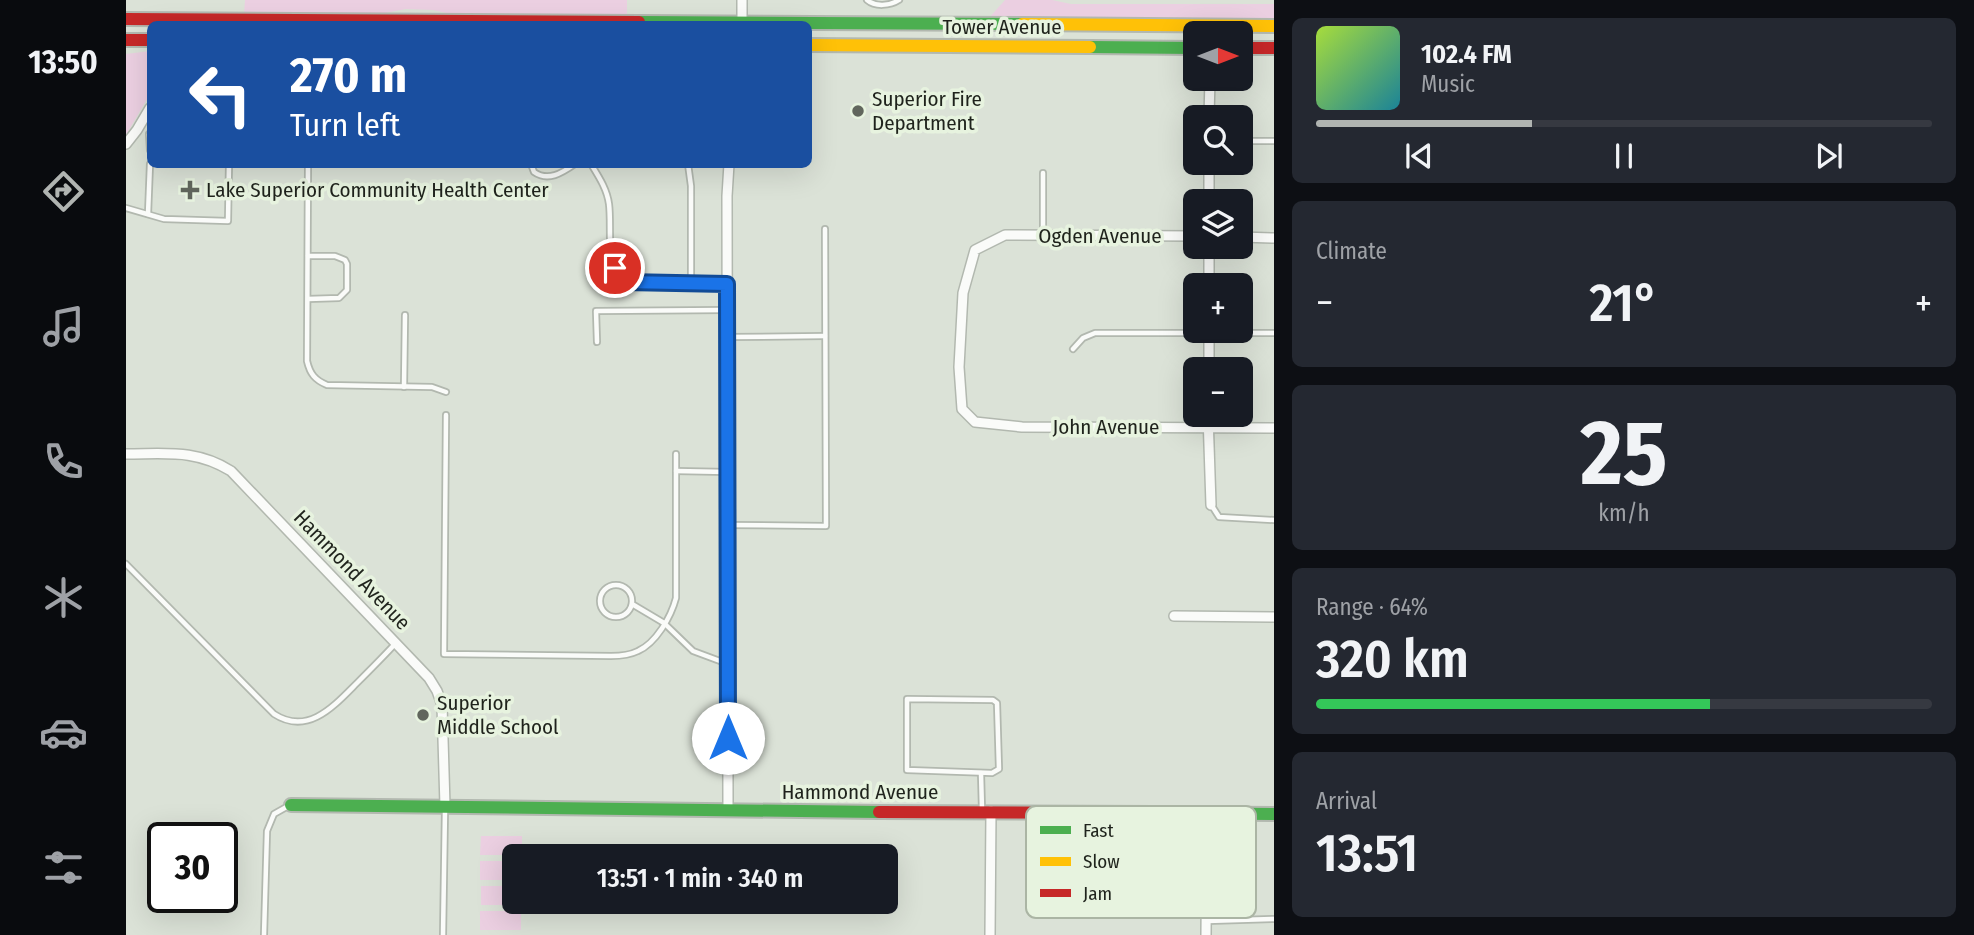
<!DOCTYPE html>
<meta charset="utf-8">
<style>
body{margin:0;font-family:"Fira Sans Condensed",sans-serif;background:#242831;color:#f1f3f6;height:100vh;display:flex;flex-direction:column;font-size:26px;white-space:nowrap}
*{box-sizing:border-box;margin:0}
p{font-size:23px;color:#9ea1a6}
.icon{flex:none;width:38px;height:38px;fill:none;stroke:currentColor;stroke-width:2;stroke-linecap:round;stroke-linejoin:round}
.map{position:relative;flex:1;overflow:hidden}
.details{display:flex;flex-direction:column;gap:18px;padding:18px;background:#0d0f14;width:700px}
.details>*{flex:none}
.hud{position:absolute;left:21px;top:21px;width:665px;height:147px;border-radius:10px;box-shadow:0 7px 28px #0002;background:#1a4fa0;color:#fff;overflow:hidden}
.needle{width:46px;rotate:90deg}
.tools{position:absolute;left:1057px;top:21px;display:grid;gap:14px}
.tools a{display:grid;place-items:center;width:70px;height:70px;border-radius:10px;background:#171b24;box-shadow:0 7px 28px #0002;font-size:35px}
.speed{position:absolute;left:21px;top:822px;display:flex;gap:14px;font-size:35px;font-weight:700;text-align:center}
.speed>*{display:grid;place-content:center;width:91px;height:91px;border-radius:50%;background:#171b24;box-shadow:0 7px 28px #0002;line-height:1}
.speed .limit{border:4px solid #111;border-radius:10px;background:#fff;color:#111}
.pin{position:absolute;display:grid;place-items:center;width:60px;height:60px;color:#fff;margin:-30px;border:4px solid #fff;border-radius:50%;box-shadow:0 2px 7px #0007}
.me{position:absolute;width:77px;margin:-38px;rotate:0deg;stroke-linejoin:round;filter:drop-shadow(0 0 5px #0008)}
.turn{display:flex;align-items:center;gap:24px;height:147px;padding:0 28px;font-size:32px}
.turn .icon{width:91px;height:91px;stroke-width:2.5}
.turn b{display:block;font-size:49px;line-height:60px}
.big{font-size:52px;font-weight:600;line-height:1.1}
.details .tile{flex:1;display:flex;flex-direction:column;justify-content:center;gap:10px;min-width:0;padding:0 24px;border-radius:10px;background:#242831}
.details .dial{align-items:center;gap:0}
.dial b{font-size:91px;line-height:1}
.song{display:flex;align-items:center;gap:21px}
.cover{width:84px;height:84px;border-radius:10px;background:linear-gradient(135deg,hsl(80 70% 55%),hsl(190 70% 35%))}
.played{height:7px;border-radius:4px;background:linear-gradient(90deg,#b0b4b1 35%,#363941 35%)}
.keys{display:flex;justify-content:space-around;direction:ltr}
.heat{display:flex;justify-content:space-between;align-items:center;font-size:38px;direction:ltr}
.charge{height:10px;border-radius:5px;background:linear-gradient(90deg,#34c759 64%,#363941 0)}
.trip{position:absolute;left:376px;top:844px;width:396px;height:70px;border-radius:10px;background:#171b24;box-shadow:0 7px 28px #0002;font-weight:600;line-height:70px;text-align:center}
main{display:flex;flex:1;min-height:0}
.menu{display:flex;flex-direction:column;width:126px;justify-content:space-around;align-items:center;background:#090b0e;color:#9ea1a6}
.menu .icon{width:49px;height:49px}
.menu .current{color:#b0b4b1}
.menu b{font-size:32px;color:#f1f3f6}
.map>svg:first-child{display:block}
.green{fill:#ebcfe1}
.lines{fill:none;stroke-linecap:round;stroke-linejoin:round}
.lane-casing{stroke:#b2b8af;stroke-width:8}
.street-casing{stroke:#b2b8af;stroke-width:12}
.fast-casing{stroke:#b2b8af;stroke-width:16}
.slow-casing{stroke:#b2b8af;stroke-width:16}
.jam-casing{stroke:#b2b8af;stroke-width:16}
.lane{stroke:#fafbf9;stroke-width:4.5}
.street{stroke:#fafbf9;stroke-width:9}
.fast{stroke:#4caf50;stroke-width:12}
.slow{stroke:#ffc107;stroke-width:12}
.jam{stroke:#c62828;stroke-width:12}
.route-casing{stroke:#114b97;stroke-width:18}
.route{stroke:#1a73e8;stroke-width:12}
.poi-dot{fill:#61665d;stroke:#e7f3df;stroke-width:2.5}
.labels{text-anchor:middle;stroke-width:7;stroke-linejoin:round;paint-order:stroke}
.street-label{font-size:21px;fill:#1f231c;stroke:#e7f3df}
.poi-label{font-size:21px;fill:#1f231c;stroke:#e7f3df;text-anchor:start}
.key{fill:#e7f3df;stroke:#abb5a4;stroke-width:2}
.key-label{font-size:19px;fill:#1f231c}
</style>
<main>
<nav class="menu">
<b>13:50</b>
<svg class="icon current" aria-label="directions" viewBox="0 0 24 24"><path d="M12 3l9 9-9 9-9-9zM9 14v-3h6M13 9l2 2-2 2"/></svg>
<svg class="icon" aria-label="music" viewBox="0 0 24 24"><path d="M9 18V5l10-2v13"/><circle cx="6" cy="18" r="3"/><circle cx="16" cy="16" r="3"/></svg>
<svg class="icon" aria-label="phone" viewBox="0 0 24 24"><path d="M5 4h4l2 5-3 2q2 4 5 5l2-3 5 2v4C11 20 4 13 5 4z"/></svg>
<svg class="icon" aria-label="climate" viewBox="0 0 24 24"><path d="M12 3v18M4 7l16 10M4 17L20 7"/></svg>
<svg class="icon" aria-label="car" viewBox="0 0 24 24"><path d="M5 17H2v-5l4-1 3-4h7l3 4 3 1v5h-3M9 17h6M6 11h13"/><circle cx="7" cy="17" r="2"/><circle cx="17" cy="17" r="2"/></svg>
<svg class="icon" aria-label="filters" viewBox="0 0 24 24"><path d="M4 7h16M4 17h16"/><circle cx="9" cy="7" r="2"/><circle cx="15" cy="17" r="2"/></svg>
</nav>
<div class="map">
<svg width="1148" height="935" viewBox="0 0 1148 935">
<rect width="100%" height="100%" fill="#dbe2d7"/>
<g class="green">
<path d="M119 0H501V16L325 14 307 10 280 9 248 15 118 14Z"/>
<path d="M879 0H926L945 4H1148V20L862 19Z"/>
<path d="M24 51V94L0 135V54Z"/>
<path d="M355 836H396V855H354Z"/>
<rect x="354" y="861" width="34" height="19"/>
<path d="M355 886H388V901H395V905H355Z"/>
<rect x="354" y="911" width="41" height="19"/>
</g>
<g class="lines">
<defs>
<g id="lane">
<path d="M741 0C749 7 764 6 773 0"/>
<path d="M23 134 24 150"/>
<path d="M1115 141H1148"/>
<path d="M182 164 181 361C184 374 189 380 201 385L306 387 320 392"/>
<path d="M405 164 408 172C422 182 436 173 449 164"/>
<path d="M465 164C473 177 481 189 483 204 486 228 479 260 495 280L523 283 600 284"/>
<path d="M562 164 565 186V284"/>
<path d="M917 173V235"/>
<path d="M0 208 38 219 102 221 103 164"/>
<path d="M22 214 24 164"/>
<path d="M182 256H209L219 260 221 264V290L213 298 182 299"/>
<path d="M602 337 699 336"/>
<path d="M471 342 470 311 599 310"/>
<path d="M947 349 957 338 969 333H1148"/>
<path d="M278 387 279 315"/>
<path d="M320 415 318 654 485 656C493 656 504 655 512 651 530 643 545 617 550 598V454"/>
<path d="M550 471 601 472"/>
<path d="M1086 506 1093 517 1148 520"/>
<path d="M602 525 700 526 699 229"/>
<path d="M0 564 148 714C182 736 208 706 231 683 244 670 257 657 269 644"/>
<circle cx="490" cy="601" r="16"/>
<path d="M506 604 538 623 567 651 602 664"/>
<path d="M781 699 867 700 871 703 873 769 866 773 781 770Z"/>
<path d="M855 773 856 810"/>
<path d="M1081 921 1148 919"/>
<path d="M138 935 141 831 148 814 164 805"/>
<path d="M317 935 319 810"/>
</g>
<g id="street">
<path d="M616 24V0"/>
<path d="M1083 117 1084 79"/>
<path d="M0 144 11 130 24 108"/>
<path d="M1083 163V201"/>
<path d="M1069 236 879 235 849 250 837 293 833 367 836 409 849 422 896 427 1148 428"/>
<path d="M1115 237 1148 238"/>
<path d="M1083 285V247"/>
<path d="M1083 369V331"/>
<path d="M1082 415 1085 505"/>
<path d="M0 454C40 454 70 449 105 471L303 678 311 691 316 705 319 806"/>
<path d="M1048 616 1148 617"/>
<path d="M602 810 601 196 603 164"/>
<path d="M864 935 865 811"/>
<path d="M1080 935 1081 813"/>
</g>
<g id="fast">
<path d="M513 22 896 24"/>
<path d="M964 47 1069 48"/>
<path d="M165 805 753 812"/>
<path d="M1030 813 1148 814"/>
</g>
<g id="slow">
<path d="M896 24 1148 26"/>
<path d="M682 45 964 47"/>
</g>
<g id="jam">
<path d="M0 19 513 22"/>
<path d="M0 40H24"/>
<path d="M1115 48H1148"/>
<path d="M753 812 1030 813"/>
</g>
</defs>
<use href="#lane" class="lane-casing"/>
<use href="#street" class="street-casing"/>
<use href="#fast" class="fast-casing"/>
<use href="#slow" class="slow-casing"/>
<use href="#jam" class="jam-casing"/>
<use href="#lane" class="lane"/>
<use href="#street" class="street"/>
<use href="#fast" class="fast"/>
<use href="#slow" class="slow"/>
<use href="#jam" class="jam"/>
</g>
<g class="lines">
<defs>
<path id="route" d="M489 268 492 277 499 282 601 284 602 738"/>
</defs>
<use href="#route" class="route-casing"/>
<use href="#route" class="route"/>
</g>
<g class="poi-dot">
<circle cx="732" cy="111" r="7"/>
<path d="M60.5 179.5h7v7h7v7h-7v7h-7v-7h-7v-7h7z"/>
<circle cx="297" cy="715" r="7"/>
</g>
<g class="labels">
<g class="street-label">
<text x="876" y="34">Tower Avenue</text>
<text x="974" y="243">Ogden Avenue</text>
<text x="980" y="434">John Avenue</text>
<text transform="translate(226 570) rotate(46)" y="7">Hammond Avenue</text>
<text x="734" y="799">Hammond Avenue</text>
</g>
<g class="poi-label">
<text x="746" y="106">Superior Fire<tspan x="746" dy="24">Department</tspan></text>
<text x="80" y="197">Lake Superior Community Health Center</text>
<text x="311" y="710">Superior<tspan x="311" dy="24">Middle School</tspan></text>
</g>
</g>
<rect x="900" y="806" width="230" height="112" rx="10" class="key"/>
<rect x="914" y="826" width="31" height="8" fill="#4caf50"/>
<rect x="914" y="857" width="31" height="9" fill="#ffc107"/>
<rect x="914" y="889" width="31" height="8" fill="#c62828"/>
<g class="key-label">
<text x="957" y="837">Fast</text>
<text x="957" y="868">Slow</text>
<text x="957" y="900">Jam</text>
</g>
</svg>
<div class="tools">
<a><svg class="needle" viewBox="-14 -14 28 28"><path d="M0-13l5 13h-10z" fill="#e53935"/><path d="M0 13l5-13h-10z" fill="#9ea1a6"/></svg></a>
<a><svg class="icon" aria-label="search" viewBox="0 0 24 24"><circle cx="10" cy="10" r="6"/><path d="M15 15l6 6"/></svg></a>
<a><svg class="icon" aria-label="layers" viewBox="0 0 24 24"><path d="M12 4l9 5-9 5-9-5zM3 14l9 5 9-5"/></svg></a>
<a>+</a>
<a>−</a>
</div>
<div class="speed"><div class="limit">30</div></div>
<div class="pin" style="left:489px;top:268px;background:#d93025"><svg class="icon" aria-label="arrive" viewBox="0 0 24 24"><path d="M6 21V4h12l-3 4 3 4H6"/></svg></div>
<svg class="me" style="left:602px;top:738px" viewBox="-20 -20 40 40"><circle r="19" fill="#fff"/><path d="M0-13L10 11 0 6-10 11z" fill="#1a73e8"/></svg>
<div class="trip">13:51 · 1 min · 340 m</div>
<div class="hud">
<div class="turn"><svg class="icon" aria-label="left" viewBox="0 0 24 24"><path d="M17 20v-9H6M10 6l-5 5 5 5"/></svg><div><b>270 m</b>Turn left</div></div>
</div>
</div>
<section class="details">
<div class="tile">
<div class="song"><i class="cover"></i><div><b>102.4 FM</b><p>Music</p></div></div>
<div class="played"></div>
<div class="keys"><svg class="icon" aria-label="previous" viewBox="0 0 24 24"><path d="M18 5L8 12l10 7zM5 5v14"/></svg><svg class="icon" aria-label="pause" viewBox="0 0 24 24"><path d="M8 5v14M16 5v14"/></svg><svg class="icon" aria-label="next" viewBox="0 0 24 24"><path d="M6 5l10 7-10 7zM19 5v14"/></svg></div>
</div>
<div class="tile"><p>Climate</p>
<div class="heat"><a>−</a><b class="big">21°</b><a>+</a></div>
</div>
<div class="tile dial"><b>25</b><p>km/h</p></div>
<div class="tile"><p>Range · 64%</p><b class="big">320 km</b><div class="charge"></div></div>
<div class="tile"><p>Arrival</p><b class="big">13:51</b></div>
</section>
</main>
